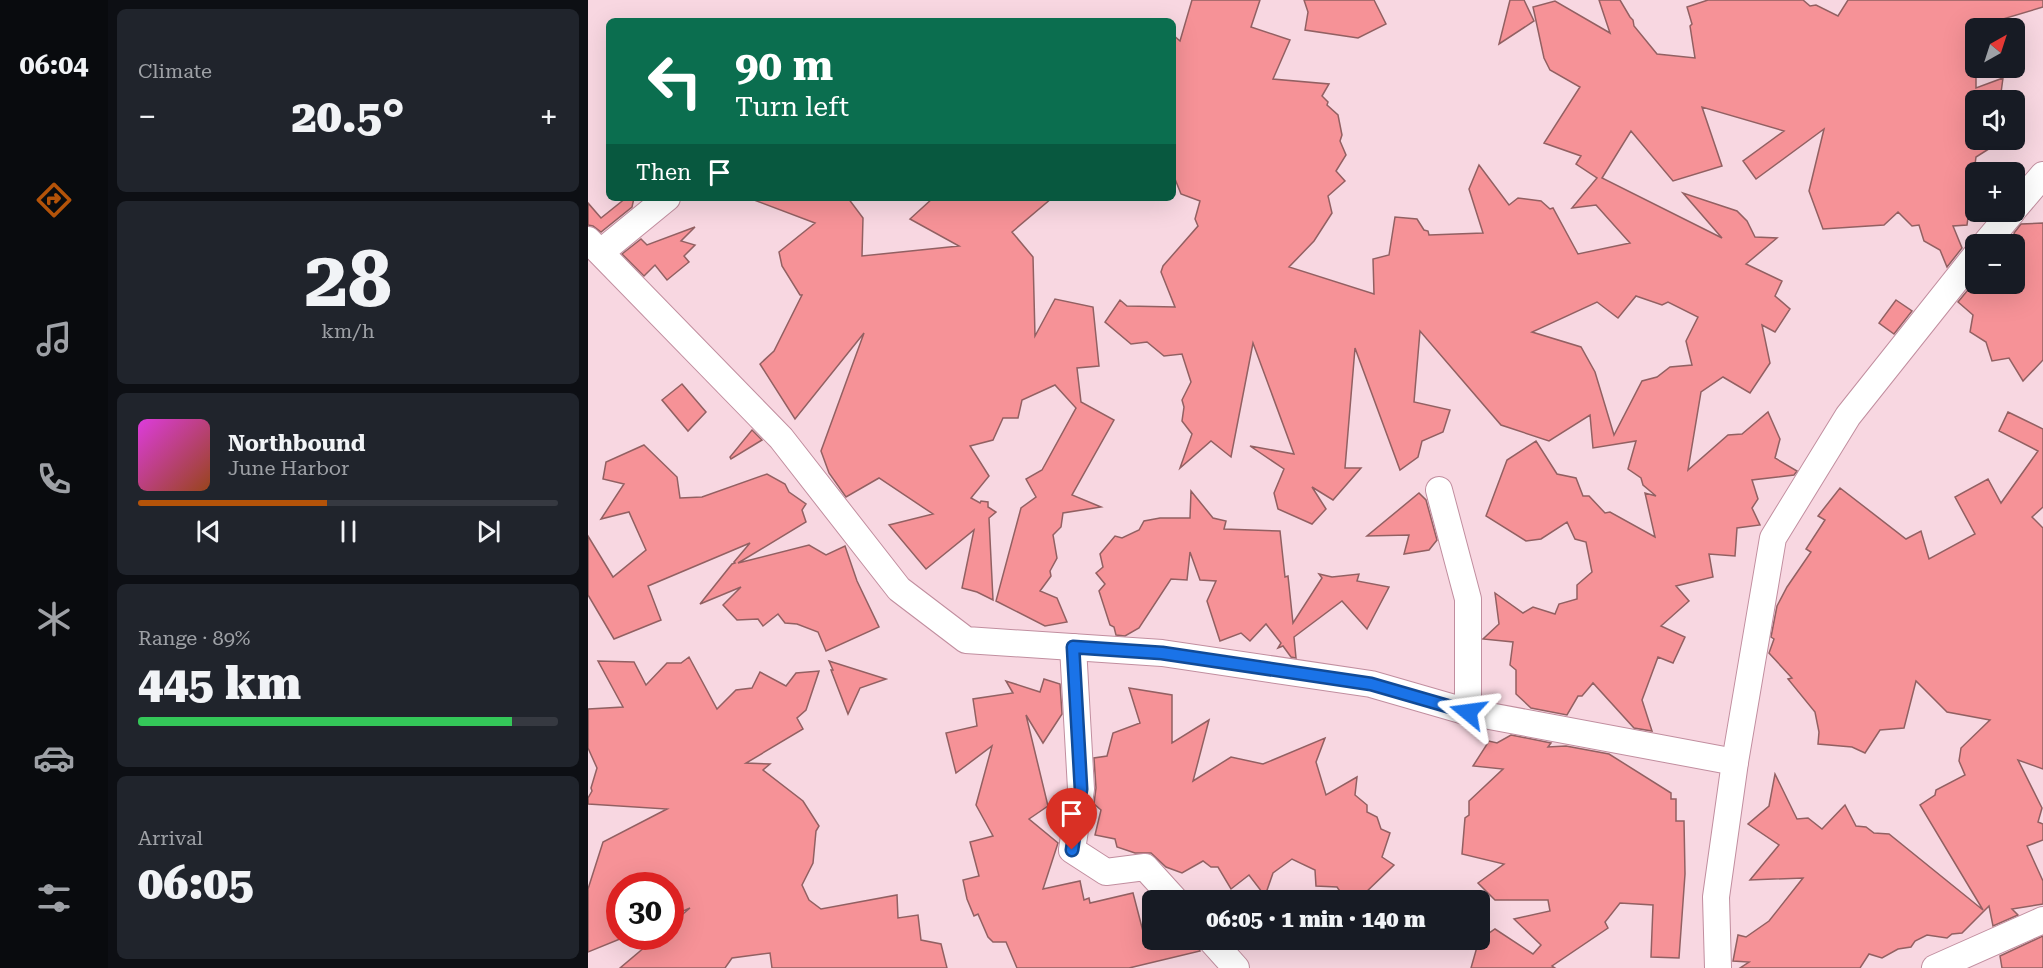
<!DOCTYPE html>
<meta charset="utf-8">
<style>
body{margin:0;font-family:"Roboto Serif",serif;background:#20242c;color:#f1f3f6;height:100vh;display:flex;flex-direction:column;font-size:22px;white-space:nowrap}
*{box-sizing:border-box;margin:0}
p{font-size:20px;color:#9ea1a6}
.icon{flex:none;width:33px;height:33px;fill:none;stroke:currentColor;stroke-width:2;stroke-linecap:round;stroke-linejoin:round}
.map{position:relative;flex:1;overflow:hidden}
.panel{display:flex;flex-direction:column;gap:9px;padding:9px;background:#0d0f14;width:480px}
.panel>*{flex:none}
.top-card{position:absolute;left:18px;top:18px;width:570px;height:183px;border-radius:9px;box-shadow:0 6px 24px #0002;background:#0b6e4f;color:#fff;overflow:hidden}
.needle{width:39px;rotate:39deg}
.controls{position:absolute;left:1377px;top:18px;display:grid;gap:12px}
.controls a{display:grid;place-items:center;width:60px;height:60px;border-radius:9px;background:#171b24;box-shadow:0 6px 24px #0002;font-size:30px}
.speed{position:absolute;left:18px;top:872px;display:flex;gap:12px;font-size:30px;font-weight:700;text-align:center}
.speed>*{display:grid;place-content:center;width:78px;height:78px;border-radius:50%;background:#171b24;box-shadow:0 6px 24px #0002;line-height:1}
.speed .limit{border:9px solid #d22;background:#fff;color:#111}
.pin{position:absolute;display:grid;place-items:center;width:51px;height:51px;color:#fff;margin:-62px -26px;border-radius:50% 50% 50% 0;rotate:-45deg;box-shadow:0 0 6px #0007}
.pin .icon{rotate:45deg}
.me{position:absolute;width:66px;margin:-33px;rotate:286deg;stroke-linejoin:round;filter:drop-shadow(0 0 4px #0008)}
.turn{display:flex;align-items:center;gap:21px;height:126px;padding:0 30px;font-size:27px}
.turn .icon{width:78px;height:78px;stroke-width:2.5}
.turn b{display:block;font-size:42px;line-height:51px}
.then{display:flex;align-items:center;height:57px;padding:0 30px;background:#0003;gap:12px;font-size:22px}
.big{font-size:45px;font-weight:800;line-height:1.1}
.panel .widget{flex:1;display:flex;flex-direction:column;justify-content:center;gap:9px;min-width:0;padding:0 21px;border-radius:9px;background:#20242c}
.panel .dial{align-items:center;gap:0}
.dial b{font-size:78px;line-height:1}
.song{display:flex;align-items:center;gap:18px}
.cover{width:72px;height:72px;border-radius:9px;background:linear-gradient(135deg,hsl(300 70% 55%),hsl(20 70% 35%))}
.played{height:6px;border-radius:3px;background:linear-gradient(90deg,#b45309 45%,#363941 45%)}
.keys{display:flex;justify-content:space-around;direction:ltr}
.heat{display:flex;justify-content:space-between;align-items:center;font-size:33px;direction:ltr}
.charge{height:9px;border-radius:4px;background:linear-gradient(90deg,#34c759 89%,#363941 0)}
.trip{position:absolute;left:554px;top:890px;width:348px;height:60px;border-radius:9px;background:#171b24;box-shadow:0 6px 24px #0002;font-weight:800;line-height:60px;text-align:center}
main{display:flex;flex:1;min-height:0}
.tabs{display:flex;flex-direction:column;width:108px;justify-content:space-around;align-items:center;background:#090b0e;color:#9ea1a6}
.tabs .icon{width:42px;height:42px}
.tabs .selected{color:#b45309}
.tabs b{font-size:27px;color:#f1f3f6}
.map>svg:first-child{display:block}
.building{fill:#f69297;stroke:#926062;stroke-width:1.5;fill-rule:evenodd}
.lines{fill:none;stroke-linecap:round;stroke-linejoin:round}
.minor-casing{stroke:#c18e9f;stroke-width:28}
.minor{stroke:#fff;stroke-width:26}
.route-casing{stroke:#114b97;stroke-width:15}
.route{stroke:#1a73e8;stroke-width:10}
</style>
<main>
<nav class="tabs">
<b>06:04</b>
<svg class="icon selected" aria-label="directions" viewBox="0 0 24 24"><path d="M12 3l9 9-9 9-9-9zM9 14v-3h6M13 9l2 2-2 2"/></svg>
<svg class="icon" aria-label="music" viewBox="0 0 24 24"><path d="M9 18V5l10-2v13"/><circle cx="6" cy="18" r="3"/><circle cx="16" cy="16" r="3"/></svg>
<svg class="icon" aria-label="phone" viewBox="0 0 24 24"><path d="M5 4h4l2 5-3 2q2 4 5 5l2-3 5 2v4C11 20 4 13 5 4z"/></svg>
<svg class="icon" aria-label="climate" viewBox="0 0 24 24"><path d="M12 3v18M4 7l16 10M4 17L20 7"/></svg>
<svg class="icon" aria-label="car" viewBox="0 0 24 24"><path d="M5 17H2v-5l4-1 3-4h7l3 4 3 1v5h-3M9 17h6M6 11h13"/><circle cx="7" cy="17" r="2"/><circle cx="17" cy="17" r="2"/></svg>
<svg class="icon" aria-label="filters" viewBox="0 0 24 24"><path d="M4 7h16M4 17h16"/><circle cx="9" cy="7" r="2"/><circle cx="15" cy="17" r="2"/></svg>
</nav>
<section class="panel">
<div class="widget"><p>Climate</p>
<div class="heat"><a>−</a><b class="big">20.5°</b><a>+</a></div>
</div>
<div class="widget dial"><b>28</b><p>km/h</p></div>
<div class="widget">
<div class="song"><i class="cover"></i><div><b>Northbound</b><p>June Harbor</p></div></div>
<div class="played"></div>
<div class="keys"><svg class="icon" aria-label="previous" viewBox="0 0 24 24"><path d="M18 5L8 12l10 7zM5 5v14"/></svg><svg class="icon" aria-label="pause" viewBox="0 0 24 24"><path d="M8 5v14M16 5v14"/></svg><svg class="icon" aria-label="next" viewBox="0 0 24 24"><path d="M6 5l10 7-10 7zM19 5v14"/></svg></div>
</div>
<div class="widget"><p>Range · 89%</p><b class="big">445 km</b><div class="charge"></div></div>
<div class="widget"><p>Arrival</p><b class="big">06:05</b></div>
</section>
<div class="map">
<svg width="1455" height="968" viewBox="0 0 1455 968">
<rect width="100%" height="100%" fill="#f8d7e1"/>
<g class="building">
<path d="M604 0H672L663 27 702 40 685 79 741 84 734 96 740 102 739 105 750 115 754 135 752 141 758 155 748 171 757 181 740 196 744 213 726 241 701 267 786 294 785 259 801 255 807 217 829 219 836 230 840 231 841 235 895 233 881 189 891 165 921 205 930 198 953 201 962 209 965 208 990 254 1042 243 1008 205 984 208 1009 178 988 164 993 156 956 143 992 87 962 70 956 58 945 7 967 1 1022 33 1011 0H1032L1042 17 1045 20 1046 26 1069 54 1107 58 1102 26 1104 24 1099 7 1120 0H1215L1222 6 1228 5 1250 16 1260 0H1455V7L1388 27V88L1415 78 1412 100H1388V140H1407V145L1388 157 1379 225 1365 226 1374 248 1359 267 1352 250 1336 241 1331 225 1324 226 1310 212 1296 225 1235 229 1221 191 1236 129 1168 179 1155 161 1196 131 1114 107 1134 166 1085 181 1043 131 1014 178 1134 238 1095 193 1149 211 1159 221 1167 237 1189 238 1158 264 1194 281 1187 296 1202 309 1187 332 1174 325 1182 363 1162 393 1135 377 1113 392 1100 470 1140 435 1154 434 1180 412 1192 439 1187 458 1209 471 1206 475 1164 480 1170 499 1164 508 1172 525 1149 528 1147 556 1121 554 1125 577 1088 586 1101 601 1073 626 1097 637 1085 663 1070 657 1054 700 1064 731 1046 728 1005 683 994 696H990L979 715 943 708 928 694V670L922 665 925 642 895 639 911 624 907 593 935 613 945 607 967 614 971 604 989 599V585L1004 572 998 542 987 539 979 522 953 539 938 541 898 516 919 460 948 441 969 474 988 478 995 496H1001L1017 513 1022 512 1067 537 1057 493 1068 496 1055 485 1053 478 1040 469 1048 441 1005 448 1002 415 961 441 913 425 832 331 826 402 862 410 855 432 834 441 830 457 812 470 767 348 757 468H773L745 500 724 487 738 509 724 524 690 509 686 493 696 469 662 446 706 454 665 343 643 457 623 441 592 468 604 434 594 421 596 407 594 400 603 382 594 354 576 356 559 342 543 344 517 322 532 300 539 306 587 307 573 272 575 266 610 226 607 219 612 201 593 194 585 174V35L592 41ZM1048 296 1074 305 1080 302 1110 317 1098 341 1104 365 1082 367 1069 377 1054 381 1026 435 1007 372 993 347 944 332 1009 302 1030 318Z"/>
<path d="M716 0H786L798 24 770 38 717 30 720 12Z"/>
<path d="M922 0H936L946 21 911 44Z"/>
<path d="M38 198H46L44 207 13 232 5 226 0 225V203L13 218Z"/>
<path d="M166 198H260L275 218 274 256 371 246 322 219 345 198H464L424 232 445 257 447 336 467 299 505 307 511 366 489 368 493 402 526 420 484 495 513 507 475 513 473 527 465 535 469 558 462 571 463 576 452 591 469 598 479 622 457 626 408 601 433 508 448 497 438 479 454 470 488 408 467 385 434 400 430 418H415L405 440 382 446 401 476 383 498 392 503 393 501 400 502V507L408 512 401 518 405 600 389 592 374 588 386 530 338 569 301 525 345 514 291 478 258 497 241 473 233 451 276 333 207 419 172 364 186 351 214 295H212L194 266 191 252 227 223 166 200Z"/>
<path d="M1455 223V360L1435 381 1421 358 1404 361 1398 342 1382 332 1385 315 1370 302 1388 280V284H1426V256L1433 250 1426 233 1433 224Z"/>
<path d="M107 227 93 241 107 245 96 256 101 262 79 280 67 265 56 276 34 254 53 239 59 245Z"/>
<path d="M1308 300 1324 311 1306 334 1291 323Z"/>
<path d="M94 384 118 412 100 431 74 400Z"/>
<path d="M1420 412 1455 429V507L1444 517 1455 528V769L1430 760 1454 808 1450 822 1455 824V840L1439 846 1455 881V904L1424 909 1430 915 1405 926 1401 906 1374 933 1364 934 1359 938 1339 935 1327 941 1323 947 1310 949 1294 958 1281 954 1272 968H1152L1161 962 1145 961 1150 935 1158 937 1181 921 1215 878 1162 880 1191 845 1160 824 1181 806 1187 774 1209 819 1220 818 1234 829 1257 805 1268 826 1278 827 1286 833 1301 834 1395 910 1332 805 1347 795 1348 790 1377 775 1371 761 1373 748 1402 720 1359 712 1328 681 1316 728 1292 730 1277 753 1264 747 1230 744 1231 732 1227 712 1200 679 1204 678 1181 653 1186 639 1183 637 1189 606 1199 587 1223 552 1218 549 1237 520 1230 516 1252 488 1318 539 1333 531 1341 559 1387 534 1367 497 1400 479 1413 503 1450 451 1411 431Z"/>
<path d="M164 430 174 440 143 459 142 457Z"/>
<path d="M56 445 89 477 92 498 114 497 179 474 197 484 201 492 218 504 214 510 218 522 150 563 221 545 238 555 257 546 269 581 291 627 238 651 230 632 209 624 197 623 190 614 175 626 170 619 149 620 135 605 153 587 112 604 144 564 147 563 146 562 162 543 60 586 73 620 26 639 0 595V536L25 577 58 550 41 512 13 519 36 484 15 479 18 462Z"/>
<path d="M603 491 625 518 638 521 636 529 692 531 697 577 700 576 705 623 734 578 731 574 744 577 771 574 769 581 801 587 779 629 754 601 706 637 708 658 703 657 695 646 690 648 693 643 678 624 662 641 653 633 632 641 619 601 628 581 612 580 602 552 599 580 583 579 551 628 537 636 528 635 526 627 522 625 511 591 517 584 508 573 515 567 512 554 527 536 534 538 551 530 556 521 572 518H602Z"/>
<path d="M831 493 838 500 849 540 841 550 816 554 821 535 779 536Z"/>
<path d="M101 657 129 709 148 690 164 688 172 672 198 686 208 673 231 671 218 710 209 718 215 729 158 763 182 764 175 770 215 801 231 826 228 831 225 863 214 885 221 900 233 909 309 895 310 918 330 915 333 940 353 944 359 968H184L182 953 144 958 137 968H32L70 936H82V925L102 908 82 917V885H32V939L0 952V889L15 842 79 809 0 804V798L4 791 3 788 9 768 0 748V709L35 707 10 661 46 662 58 685 79 663H93Z"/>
<path d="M241 661 298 679 272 688 260 714 243 670H245Z"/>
<path d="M456 679 472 684 474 714 455 743 438 715 460 806 441 819 470 843 455 889 492 881 496 900 501 898 502 903 545 893 557 939H607L612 951 541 968H429L418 942H405L400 937 390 914 386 916 379 899 375 880 391 876 382 842 405 836 388 805 404 746 368 773 358 733 389 726 385 699 425 693 418 681 452 692Z"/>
<path d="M541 688 584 695V743L621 720 605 781 643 757 675 764 737 738 728 762 738 795 769 777 767 795 779 805V812L789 817 793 829 802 833 794 857 806 865 774 896H765L758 900 749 887 728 886 727 870 704 859 685 873 677 896 661 875 643 889 630 867H623L615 861 594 873 578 867 563 853H547L529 847 527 839 507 835 513 810 506 804 508 788 506 758 519 756 525 733 552 723Z"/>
<path d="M923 735 963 743 960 747 978 746 1021 754 1083 793V799H1088V821H1096L1097 874 1091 958 1063 957 1065 905 1032 903 1017 922 1020 928 964 966 967 968H883L891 940 907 929 945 954 953 945 926 919 962 911 960 900H907L890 883 916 864 874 854 877 818 881 815V801L915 769 885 766 901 741 909 743Z"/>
<path d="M1455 936V968H1414L1412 956Z"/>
</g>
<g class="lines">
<defs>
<g id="minor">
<path d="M1426 209 1455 175"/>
<path d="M0 240 193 438 311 589 378 640 574 653 783 684 880 712 1147 762"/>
<path d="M1397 244 1424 212"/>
<path d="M13 252 79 198"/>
<path d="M851 490 880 599V712"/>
<path d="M485 647 493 789 484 850 518 872 557 867 587 900"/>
<path d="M622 939 648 968"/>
<path d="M1130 968 1128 897 1147 762 1185 538 1260 416 1388 255"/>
<path d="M1347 968 1455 920"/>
</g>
</defs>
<use href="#minor" class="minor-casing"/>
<use href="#minor" class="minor"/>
</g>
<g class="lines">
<defs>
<path id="route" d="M484 850 493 789 485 647 574 653 783 684 880 712"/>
</defs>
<use href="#route" class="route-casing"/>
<use href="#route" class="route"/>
</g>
</svg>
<div class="controls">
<a><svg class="needle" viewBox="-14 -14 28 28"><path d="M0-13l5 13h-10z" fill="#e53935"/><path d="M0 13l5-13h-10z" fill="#9ea1a6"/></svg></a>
<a><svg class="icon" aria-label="sound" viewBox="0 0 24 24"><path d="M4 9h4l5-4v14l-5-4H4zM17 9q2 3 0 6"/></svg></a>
<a>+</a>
<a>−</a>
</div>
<div class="speed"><div class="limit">30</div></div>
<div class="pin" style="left:484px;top:850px;background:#d93025"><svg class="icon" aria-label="arrive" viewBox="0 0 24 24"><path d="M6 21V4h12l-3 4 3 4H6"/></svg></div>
<svg class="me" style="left:880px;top:712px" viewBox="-20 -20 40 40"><path d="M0-17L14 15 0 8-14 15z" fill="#1a73e8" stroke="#fff" stroke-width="4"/></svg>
<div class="trip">06:05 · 1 min · 140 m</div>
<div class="top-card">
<div class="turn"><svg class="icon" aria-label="left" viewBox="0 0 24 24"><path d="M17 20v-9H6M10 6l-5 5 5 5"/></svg><div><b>90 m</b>Turn left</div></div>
<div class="then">Then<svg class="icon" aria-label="arrive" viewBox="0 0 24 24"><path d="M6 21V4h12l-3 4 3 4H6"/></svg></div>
</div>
</div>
</main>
